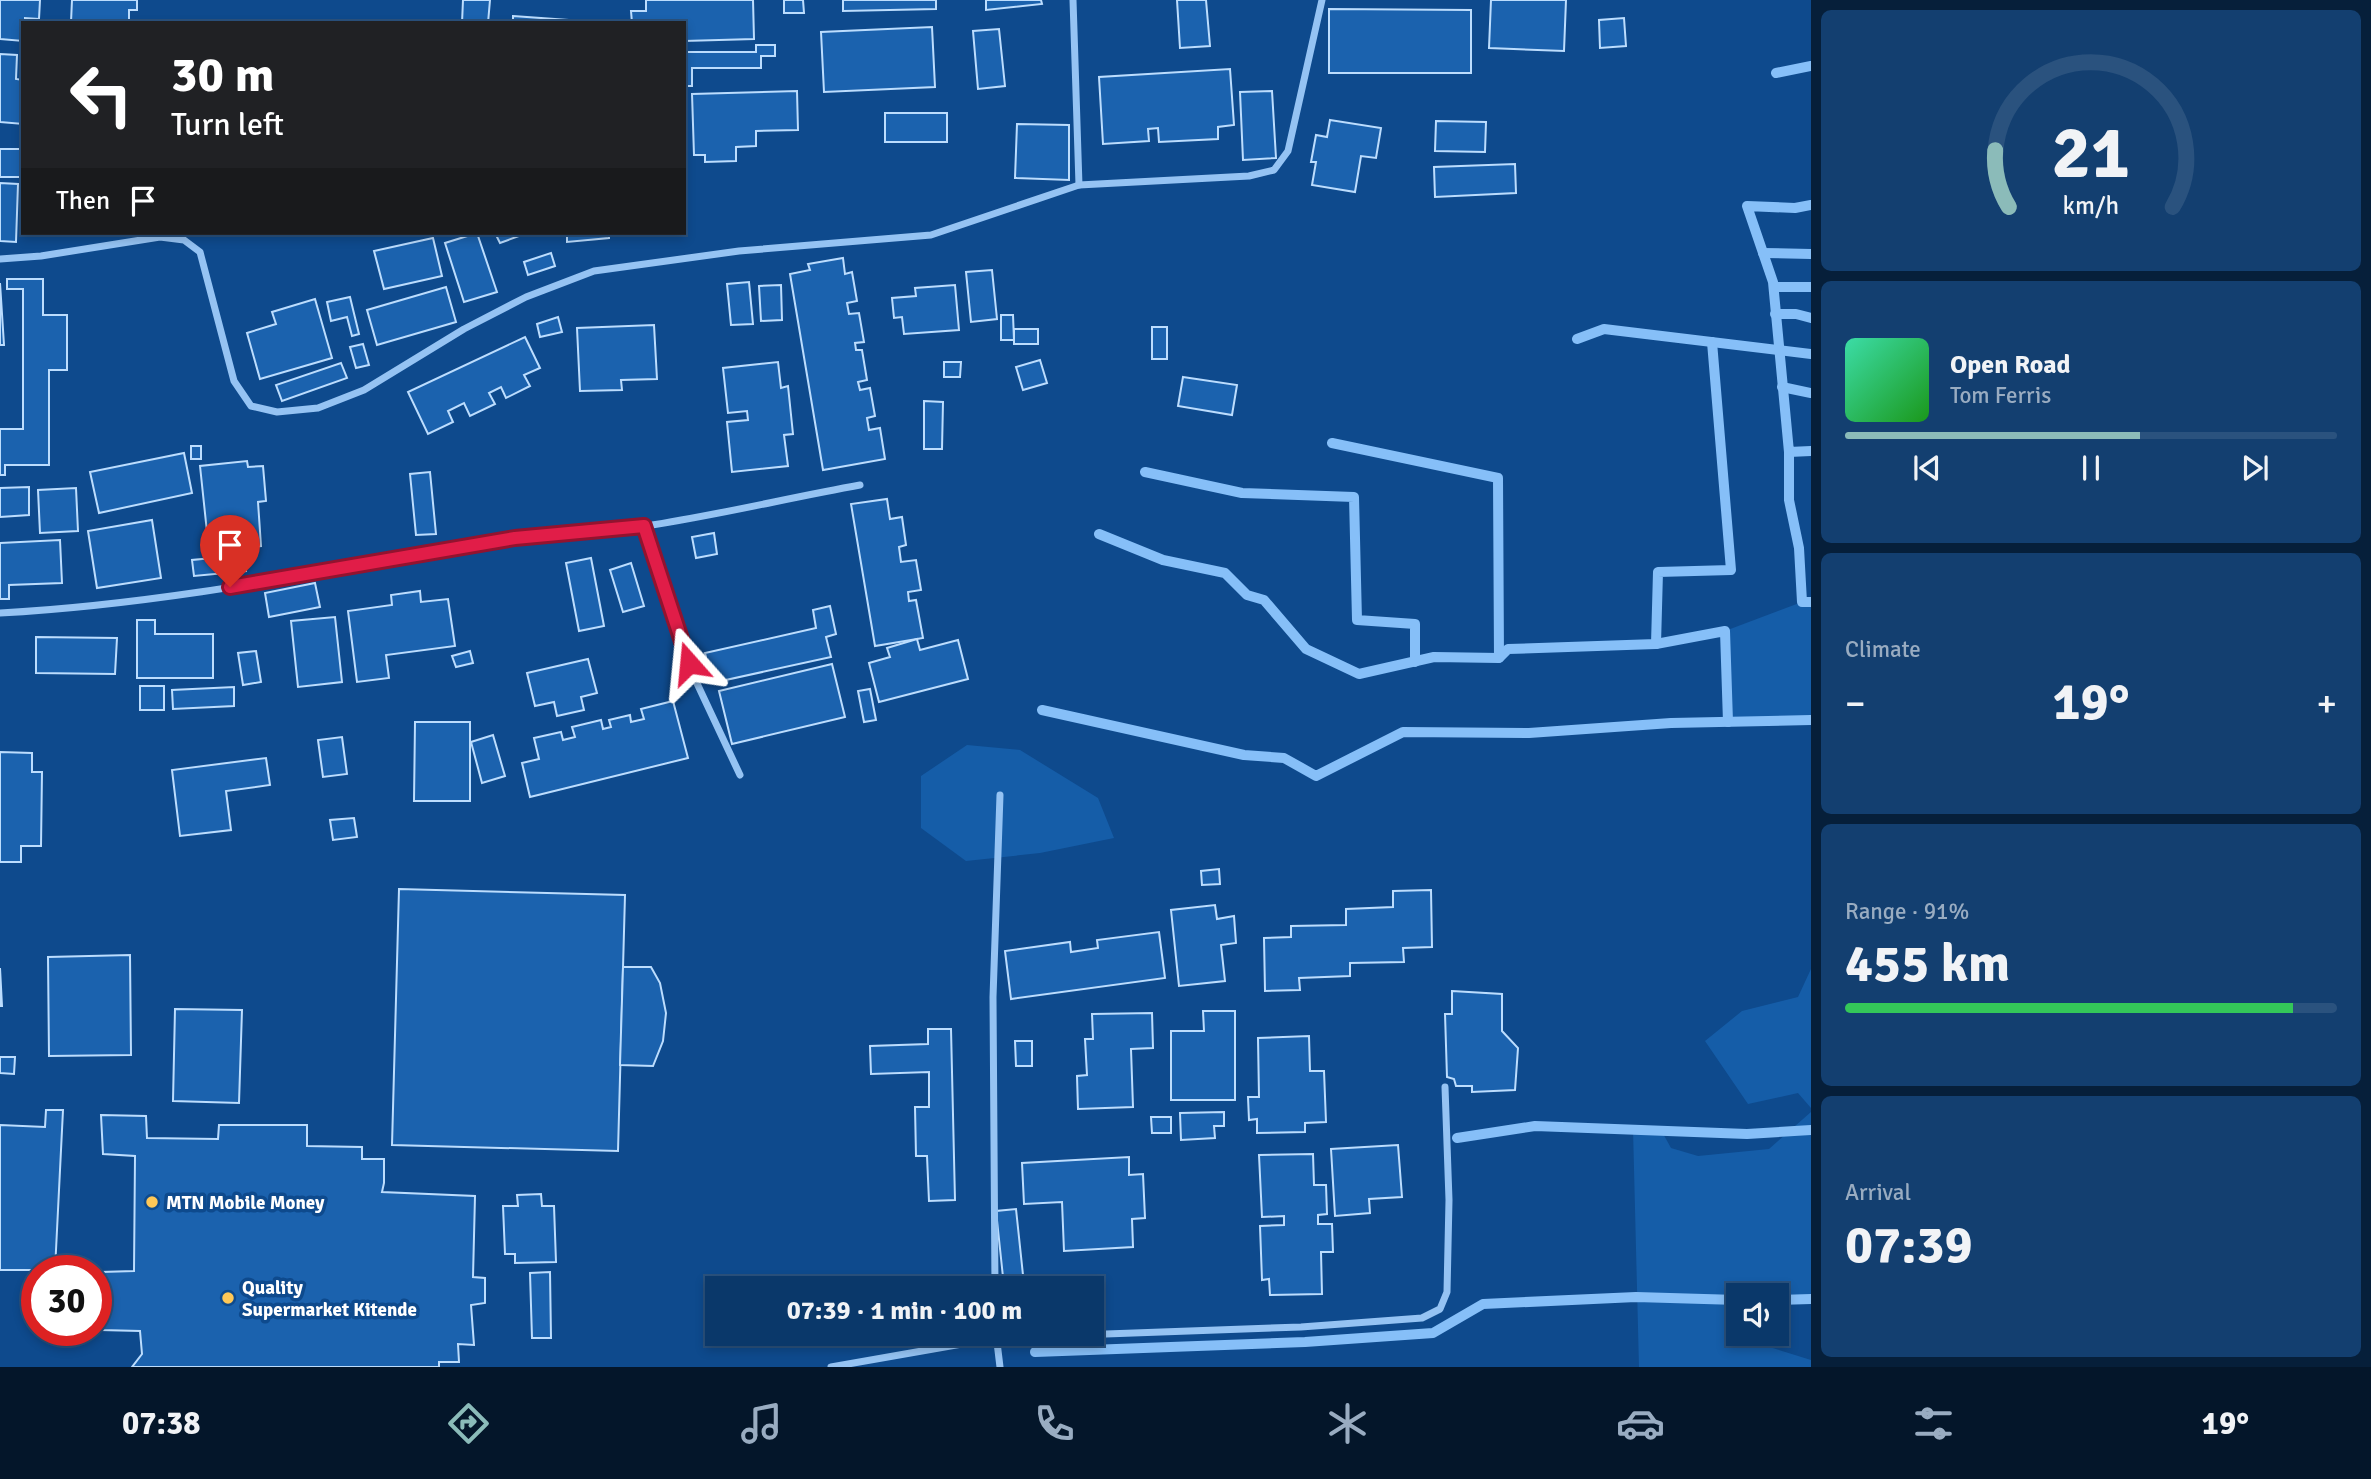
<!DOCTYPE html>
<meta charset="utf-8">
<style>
body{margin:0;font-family:Signika,sans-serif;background:#133f70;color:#f1f3f6;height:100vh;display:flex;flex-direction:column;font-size:26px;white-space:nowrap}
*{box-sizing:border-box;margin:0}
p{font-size:23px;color:#99acc1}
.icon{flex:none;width:38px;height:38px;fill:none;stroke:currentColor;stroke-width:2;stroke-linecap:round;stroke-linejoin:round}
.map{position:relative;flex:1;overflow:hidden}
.sheet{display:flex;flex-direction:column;gap:10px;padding:10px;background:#061f3a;width:560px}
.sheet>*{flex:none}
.hud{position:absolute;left:21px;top:21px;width:665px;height:214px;border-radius:0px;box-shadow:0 4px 10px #0003,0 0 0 2px #2a527e;background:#202124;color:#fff;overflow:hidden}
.buttons{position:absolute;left:1726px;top:1283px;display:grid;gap:14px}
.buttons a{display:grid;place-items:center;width:63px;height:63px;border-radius:0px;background:#0a386a;box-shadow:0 4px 10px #0003,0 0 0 2px #2a527e;font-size:35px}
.speed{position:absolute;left:21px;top:1255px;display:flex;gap:14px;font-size:35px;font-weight:700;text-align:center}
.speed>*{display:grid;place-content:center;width:91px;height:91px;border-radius:50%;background:#0a386a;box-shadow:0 4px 10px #0003,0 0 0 2px #2a527e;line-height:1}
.speed .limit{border:10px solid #d22;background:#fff;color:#111}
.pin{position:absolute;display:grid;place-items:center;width:60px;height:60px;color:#fff;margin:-72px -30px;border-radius:50% 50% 50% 0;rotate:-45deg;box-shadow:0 0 7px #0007}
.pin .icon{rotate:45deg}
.me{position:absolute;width:77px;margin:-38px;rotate:342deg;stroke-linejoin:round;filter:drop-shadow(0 0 5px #0008)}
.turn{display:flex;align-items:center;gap:24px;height:147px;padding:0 35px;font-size:32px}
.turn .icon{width:91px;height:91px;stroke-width:2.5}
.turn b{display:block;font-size:49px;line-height:60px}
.then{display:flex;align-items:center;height:66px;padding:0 35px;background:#0003;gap:14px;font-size:26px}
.big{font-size:52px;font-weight:800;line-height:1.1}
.sheet .tile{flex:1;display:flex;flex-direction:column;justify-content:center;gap:10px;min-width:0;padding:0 24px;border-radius:10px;background:#133f70}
.sheet .dial{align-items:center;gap:0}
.dial svg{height:182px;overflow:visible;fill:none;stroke:#2a527e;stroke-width:7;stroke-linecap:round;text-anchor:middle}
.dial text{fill:#f1f3f6;stroke:none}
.song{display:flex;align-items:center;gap:21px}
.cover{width:84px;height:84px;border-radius:10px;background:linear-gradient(135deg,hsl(160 70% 55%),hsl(120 70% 35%))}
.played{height:7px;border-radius:4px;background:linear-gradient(90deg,#8bbbb9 60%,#2a527e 60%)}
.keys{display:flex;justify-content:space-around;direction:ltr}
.heat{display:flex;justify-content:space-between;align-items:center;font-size:38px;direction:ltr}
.charge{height:10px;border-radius:5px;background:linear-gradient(90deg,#34c759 91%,#2a527e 0)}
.trip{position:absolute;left:705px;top:1276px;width:399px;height:70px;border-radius:0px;background:#0a386a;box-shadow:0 4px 10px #0003,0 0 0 2px #2a527e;font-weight:800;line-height:70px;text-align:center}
.dock{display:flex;height:112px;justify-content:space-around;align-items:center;background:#04162a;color:#99acc1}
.dock .icon{width:49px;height:49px}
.dock .active{color:#8bbbb9}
.dock b{font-size:32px;color:#f1f3f6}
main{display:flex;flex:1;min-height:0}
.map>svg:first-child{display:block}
.green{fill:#155da8}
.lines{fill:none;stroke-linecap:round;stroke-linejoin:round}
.stream{stroke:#86bff8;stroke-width:10}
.building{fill:#1b62ae;stroke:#bcddfe;stroke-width:2}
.minor{stroke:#95c3f3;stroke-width:7}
.route-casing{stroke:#92132f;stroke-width:18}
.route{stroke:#e11d48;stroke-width:12}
.poi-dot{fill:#ffc857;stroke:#0e4a8d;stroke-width:2.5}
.labels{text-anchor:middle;stroke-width:7;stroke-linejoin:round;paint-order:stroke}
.poi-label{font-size:19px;font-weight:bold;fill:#fff;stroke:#0e4a8d;text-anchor:start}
</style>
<main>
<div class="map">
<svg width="1811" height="1367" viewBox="0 0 1811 1367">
<rect width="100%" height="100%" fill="#0e4a8d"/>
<g class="green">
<path d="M1802 602H1811V720L1728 722 1725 631Z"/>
<path d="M967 745 1020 750 1098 798 1114 838 1040 853 966 861 921 828V776Z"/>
<path d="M1811 969V1108L1798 1093 1748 1104 1705 1041 1742 1011 1798 997Z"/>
<path d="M1811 1112V1299L1776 1300V1295H1738L1737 1337 1811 1360V1367H1639L1633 1129 1661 1130 1671 1148 1698 1156 1769 1149Z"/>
</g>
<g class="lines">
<g class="stream">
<path d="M1776 73 1811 66"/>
<path d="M1811 205 1795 208 1747 206 1773 282 1789 452 1811 451"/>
<path d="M1763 253 1811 254"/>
<path d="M1774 287H1811"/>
<path d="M1775 314H1796L1811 318"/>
<path d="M1577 339 1604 329 1811 354"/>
<path d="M1782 387 1811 393"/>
<path d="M1332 443 1498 478 1499 658"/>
<path d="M1789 452V500L1799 548 1802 602H1811"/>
<path d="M1145 472 1242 493 1354 497 1357 620 1415 624V662"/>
<path d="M1099 534 1163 560 1225 573 1247 595 1264 600 1306 649 1359 674 1434 657 1499 658 1508 649 1656 644 1725 631 1728 722"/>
<path d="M1656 644 1658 572 1731 570 1712 342"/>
<path d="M1042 710 1244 755 1284 758 1316 776 1403 732 1529 733 1671 723 1811 720"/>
<path d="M1457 1138 1535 1126 1747 1134 1811 1130"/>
<path d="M1776 1300 1811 1299"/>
<path d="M1035 1352 1305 1342 1433 1333 1483 1304 1636 1297 1738 1300"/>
</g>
</g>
<g class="building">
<path d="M0 0H40L39 19 25 18V23H23V41L0 39Z"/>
<path d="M72 0H137V10H129V23L71 22Z"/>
<path d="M463 0H490L488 23H462Z"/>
<path d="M646 0H753L754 39 684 41V23H632L631 11H646Z"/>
<path d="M784 0H803L804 13H784Z"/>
<path d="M843 0H936V9L843 11Z"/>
<path d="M986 0H1041L1042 4 986 10Z"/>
<path d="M1177 0H1206L1210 46 1180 48Z"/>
<path d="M1491 0H1566L1564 51 1489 48Z"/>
<path d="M1329 9 1471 10V73H1329Z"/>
<path d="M513 16 568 20V23H513Z"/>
<path d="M1624 18 1626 46 1600 48 1599 20Z"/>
<path d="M932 27 935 87 824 92 821 32Z"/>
<path d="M999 29 1005 86 978 89 973 31Z"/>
<path d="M756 45H775V56H761V68H692V86H684V52H756Z"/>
<path d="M0 54 17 55 16 79 23 80V124L0 122Z"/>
<path d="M1230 69 1234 125 1218 127V139L1159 142 1158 128 1148 129 1149 141 1103 144 1099 77Z"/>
<path d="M797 91 798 130 756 131V146L736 147V161L705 162V155H694L692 94Z"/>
<path d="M1272 91 1276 158 1243 160 1240 92Z"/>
<rect x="885" y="113" width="62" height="29"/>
<path d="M1330 120 1381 128 1376 158 1361 156 1355 192 1312 185 1316 162H1311L1316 135 1327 137Z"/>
<path d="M1436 121 1486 122 1485 152 1435 151Z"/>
<path d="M1017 124 1069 125V180L1015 178Z"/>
<rect x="0" y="149" width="23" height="28"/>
<path d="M1515 164 1516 193 1435 197 1434 167Z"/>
<path d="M0 183 18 184 16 242 0 241Z"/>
<path d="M477 233 497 292 464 302 445 243Z"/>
<path d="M495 233H517L519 236 500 243Z"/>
<path d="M567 233H609V238L567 242Z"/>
<path d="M433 238 442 276 384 289 374 251Z"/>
<path d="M551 253 555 266 528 275 524 262Z"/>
<path d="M843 258 845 274 852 272 857 301 847 303 849 314 859 313 864 342 855 343 856 350H862L867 380 858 382 860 390 870 388 875 416 867 418 869 430 880 428 885 459 823 470 790 274 810 270 808 264Z"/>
<path d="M992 270 997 319 971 322 966 272Z"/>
<path d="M7 279H43V315H67V370H49V465H5V475H0V429H23V289H7Z"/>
<path d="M749 282 753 324 731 325 727 284Z"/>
<path d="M0 283 4 345H0Z"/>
<path d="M781 285 782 320 761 321 759 286Z"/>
<path d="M955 285 959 330 904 334 902 317 894 318 892 298 916 296 915 288Z"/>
<path d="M446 287 456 322 377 345 367 310Z"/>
<path d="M350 297 359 334 352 336 347 317 331 321 327 302Z"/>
<path d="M315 299 332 358 260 379 247 333 276 324 272 312Z"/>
<path d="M1001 315H1013L1014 340H1001Z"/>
<path d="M558 317 562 332 540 337 537 324Z"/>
<path d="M654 325 657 379 621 380 622 390 580 391 577 328Z"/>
<rect x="1152" y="327" width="15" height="32"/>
<rect x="1014" y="329" width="24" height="15"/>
<path d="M525 337 540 368 524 375 530 386 506 398 501 387 489 393 495 404 470 416 464 403 448 411 453 422 428 434 408 392Z"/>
<path d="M363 344 369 365 356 368 350 347Z"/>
<path d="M1040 360 1047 383 1023 390 1016 367Z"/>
<path d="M778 362 781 388 788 386 793 434 784 435 788 466 732 472 727 422 748 420 747 411 728 413 723 368Z"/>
<path d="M944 362H961L960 377H944Z"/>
<path d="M341 363 347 378 282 401 276 385Z"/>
<path d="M1183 377 1237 385 1232 415 1178 406Z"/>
<path d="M924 401 943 402 942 449H924Z"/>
<rect x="191" y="446" width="10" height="13"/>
<path d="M184 453 192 493 99 513 90 472Z"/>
<path d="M247 461 248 467 263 466 266 501 258 502 261 546 209 551 200 466Z"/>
<path d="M430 472 436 534 416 535 410 474Z"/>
<path d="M29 487V515L0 517V488Z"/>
<path d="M76 488 78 531 40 533 38 490Z"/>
<path d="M887 499 890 519 902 517 906 545 899 547 901 562 916 560 921 590 908 592 909 601 916 600 923 638 875 646 851 504Z"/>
<path d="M152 520 161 578 97 588 88 531Z"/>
<path d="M714 533 717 554 696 558 692 537Z"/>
<path d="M60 540 62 583 9 585V599H0V543Z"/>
<path d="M244 555 246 571 194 576 192 560Z"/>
<path d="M591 558 604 626 579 631 566 563Z"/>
<path d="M631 563 644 606 623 612 610 570Z"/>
<path d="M315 583 320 607 269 617 265 593Z"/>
<path d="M420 591 421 602 448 599 455 646 386 655 389 678 357 682 348 611 392 605 391 595Z"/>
<path d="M830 606 836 634 826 637 831 657 712 683 705 653 816 628 813 610Z"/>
<path d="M335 617 342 682 298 687 291 621Z"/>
<path d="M137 620H155V634H213V678H137Z"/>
<path d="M36 637 117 638 115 674 36 673Z"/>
<path d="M917 639 920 650 958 640 968 679 879 702 869 663 890 657 887 648Z"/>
<path d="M256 651 261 682 243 685 238 653Z"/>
<path d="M470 651 473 663 456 667 452 656Z"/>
<path d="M588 659 597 693 581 697 584 710 557 716 554 702 535 706 527 673Z"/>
<path d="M832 664 845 717 732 744 719 691Z"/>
<rect x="140" y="686" width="24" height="24"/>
<path d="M234 687V706L173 709 172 690Z"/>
<path d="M870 689 876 720 864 722 858 691Z"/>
<path d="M673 701 688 758 530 797 522 763 539 759 534 738 561 732 563 740 575 737 572 727 601 720 603 729 611 727 609 720 630 715 631 722 644 719 641 709Z"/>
<path d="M415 722H470V801H414Z"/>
<path d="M493 735 505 776 482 783 471 742Z"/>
<path d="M342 737 347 774 323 777 318 740Z"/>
<path d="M0 752 32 753V772H42L41 846H21V862H0Z"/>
<path d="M266 758 270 785 226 791 231 830 180 836 172 770Z"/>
<path d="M354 818 357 837 333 840 330 820Z"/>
<path d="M1219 869 1220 884 1202 885 1201 871Z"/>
<path d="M399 889 625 895 618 1151 392 1145Z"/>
<path d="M1431 890 1432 947 1403 948 1404 962 1350 963V976L1299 978 1300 990 1265 991 1264 938 1291 937V926L1346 925V909L1393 907V891Z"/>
<path d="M1215 905 1217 919 1234 916 1236 943 1221 945 1225 981 1179 986 1171 910Z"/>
<path d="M1159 932 1165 978 1011 999 1005 951 1070 942 1071 952 1098 948 1097 940Z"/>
<path d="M130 955 131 1055 49 1056 48 957Z"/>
<path d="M623 967H651L660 983 666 1013 663 1041 653 1066 620 1065Z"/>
<path d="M0 968 2 1006H0Z"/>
<path d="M1452 991 1502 994V1031L1518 1048 1515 1090 1472 1092V1086H1456L1454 1079 1447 1077 1445 1014H1452Z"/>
<path d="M175 1009 242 1010 239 1103 173 1101Z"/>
<path d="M1203 1011H1235V1100H1171V1031H1204Z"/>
<path d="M1152 1013 1153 1048 1131 1049 1133 1107 1078 1109 1077 1076 1087 1075 1085 1039H1093L1092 1014Z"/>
<path d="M928 1029H951L955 1200 929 1201 927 1156H916L915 1107H929V1072L871 1074 870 1046 928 1044Z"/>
<path d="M1309 1036 1310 1071H1324L1326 1122 1305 1123V1132L1257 1133V1119L1249 1120 1248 1097H1259L1258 1038Z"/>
<path d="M1015 1041H1032V1066H1016Z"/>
<path d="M0 1057H15L14 1074 0 1073Z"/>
<path d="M46 1110H63L55 1270H0V1125L45 1127Z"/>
<path d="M1224 1112V1126H1214L1215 1138 1181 1140 1180 1113Z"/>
<path d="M101 1115 146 1116 147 1138 218 1139 219 1125H307V1146L362 1147V1159H384V1183L382 1192 475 1196 473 1277 485 1278V1303L471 1305 474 1345 458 1344 459 1362H439V1367H132L142 1354 140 1331 101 1330V1272L134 1271 135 1156 103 1154Z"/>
<path d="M1151 1117H1171V1133H1152Z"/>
<path d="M1398 1145 1402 1197 1369 1199 1370 1213 1335 1216 1331 1149Z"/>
<path d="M1313 1154 1314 1185H1326L1327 1214 1318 1215V1224H1332L1333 1252H1321L1322 1294 1270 1295 1269 1279 1262 1280 1260 1226 1284 1225V1216L1262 1217 1259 1155Z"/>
<path d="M1129 1157V1175L1143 1174 1145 1218 1132 1219 1133 1247 1064 1251 1062 1202 1024 1204 1022 1163Z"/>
<path d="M541 1194 542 1206H554L556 1262 515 1263V1254H505L503 1206H518L517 1195Z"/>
<path d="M1016 1209 1023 1275 1003 1277 996 1211Z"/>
<path d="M550 1272 551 1338H532L530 1273Z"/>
</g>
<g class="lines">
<g class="minor">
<path d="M1073 0 1079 185"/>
<path d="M0 259 41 256 160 237 184 240 200 252 234 381 251 406 277 412 318 408 364 390 464 329 526 297 594 271 739 251 931 235 1079 185 1249 176 1274 170 1288 151 1322 0"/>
<path d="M644 526 694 677 740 775"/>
<path d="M0 613C166 604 330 570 493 542 544 533 595 533 646 526 718 515 788 498 860 485"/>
<path d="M995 1288 993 997 1000 795"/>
<path d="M996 1334 1000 1367"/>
<path d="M831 1367 996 1338 1301 1327 1422 1318 1440 1309 1447 1292 1449 1200 1445 1087"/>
</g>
</g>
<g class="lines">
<defs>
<path id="route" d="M230 587 515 538 644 526 689 663"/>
</defs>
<use href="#route" class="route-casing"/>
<use href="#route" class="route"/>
</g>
<g class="poi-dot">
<circle cx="152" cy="1202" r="7"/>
<circle cx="228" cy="1298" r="7"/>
</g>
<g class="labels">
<g class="poi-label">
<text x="166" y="1209">MTN Mobile Money</text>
<text x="242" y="1294">Quality<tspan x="242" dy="22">Supermarket Kitende</tspan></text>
</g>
</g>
</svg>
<div class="buttons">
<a><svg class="icon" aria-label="sound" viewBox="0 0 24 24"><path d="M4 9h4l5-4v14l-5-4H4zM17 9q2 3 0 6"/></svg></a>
</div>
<div class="speed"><div class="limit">30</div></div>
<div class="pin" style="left:230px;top:587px;background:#d93025"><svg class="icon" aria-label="arrive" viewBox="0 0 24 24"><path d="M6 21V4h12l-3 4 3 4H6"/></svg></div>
<svg class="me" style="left:689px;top:663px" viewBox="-20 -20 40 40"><path d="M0-17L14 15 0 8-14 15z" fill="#e11d48" stroke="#fff" stroke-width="4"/></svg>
<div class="trip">07:39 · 1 min · 100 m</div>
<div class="hud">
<div class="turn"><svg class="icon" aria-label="left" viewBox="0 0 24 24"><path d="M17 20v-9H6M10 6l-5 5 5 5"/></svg><div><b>30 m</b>Turn left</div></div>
<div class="then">Then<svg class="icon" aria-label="arrive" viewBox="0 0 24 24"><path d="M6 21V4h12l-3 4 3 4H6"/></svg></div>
</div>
</div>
<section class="sheet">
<div class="tile dial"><svg viewBox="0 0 100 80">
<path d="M14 69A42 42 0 1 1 86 69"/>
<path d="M14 69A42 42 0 0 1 8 44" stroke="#8bbbb9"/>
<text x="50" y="56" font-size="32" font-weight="700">21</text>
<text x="50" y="72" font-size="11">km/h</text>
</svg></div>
<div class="tile">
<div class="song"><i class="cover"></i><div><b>Open Road</b><p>Tom Ferris</p></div></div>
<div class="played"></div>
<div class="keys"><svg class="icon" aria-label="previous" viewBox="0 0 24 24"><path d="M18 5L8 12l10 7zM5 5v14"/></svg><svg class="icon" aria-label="pause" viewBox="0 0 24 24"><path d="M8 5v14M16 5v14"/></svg><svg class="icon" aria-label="next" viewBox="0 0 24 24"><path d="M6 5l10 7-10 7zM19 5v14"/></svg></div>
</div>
<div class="tile"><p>Climate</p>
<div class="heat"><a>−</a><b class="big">19°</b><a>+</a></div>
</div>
<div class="tile"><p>Range · 91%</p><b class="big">455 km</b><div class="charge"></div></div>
<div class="tile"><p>Arrival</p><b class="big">07:39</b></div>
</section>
</main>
<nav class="dock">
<b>07:38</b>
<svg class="icon active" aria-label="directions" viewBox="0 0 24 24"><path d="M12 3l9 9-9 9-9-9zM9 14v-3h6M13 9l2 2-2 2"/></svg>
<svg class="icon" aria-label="music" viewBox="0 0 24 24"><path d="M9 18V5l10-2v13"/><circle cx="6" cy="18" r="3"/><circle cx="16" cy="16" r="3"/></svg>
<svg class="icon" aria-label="phone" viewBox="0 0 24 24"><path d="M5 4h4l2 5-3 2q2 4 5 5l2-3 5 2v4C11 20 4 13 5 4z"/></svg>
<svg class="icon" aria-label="climate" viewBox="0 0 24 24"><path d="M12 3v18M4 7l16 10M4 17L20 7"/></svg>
<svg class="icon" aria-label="car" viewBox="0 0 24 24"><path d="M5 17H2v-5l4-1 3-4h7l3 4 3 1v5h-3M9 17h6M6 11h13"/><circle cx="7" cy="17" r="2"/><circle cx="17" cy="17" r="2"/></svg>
<svg class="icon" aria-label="filters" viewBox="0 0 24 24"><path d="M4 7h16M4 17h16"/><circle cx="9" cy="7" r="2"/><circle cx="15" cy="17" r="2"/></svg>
<b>19°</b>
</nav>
